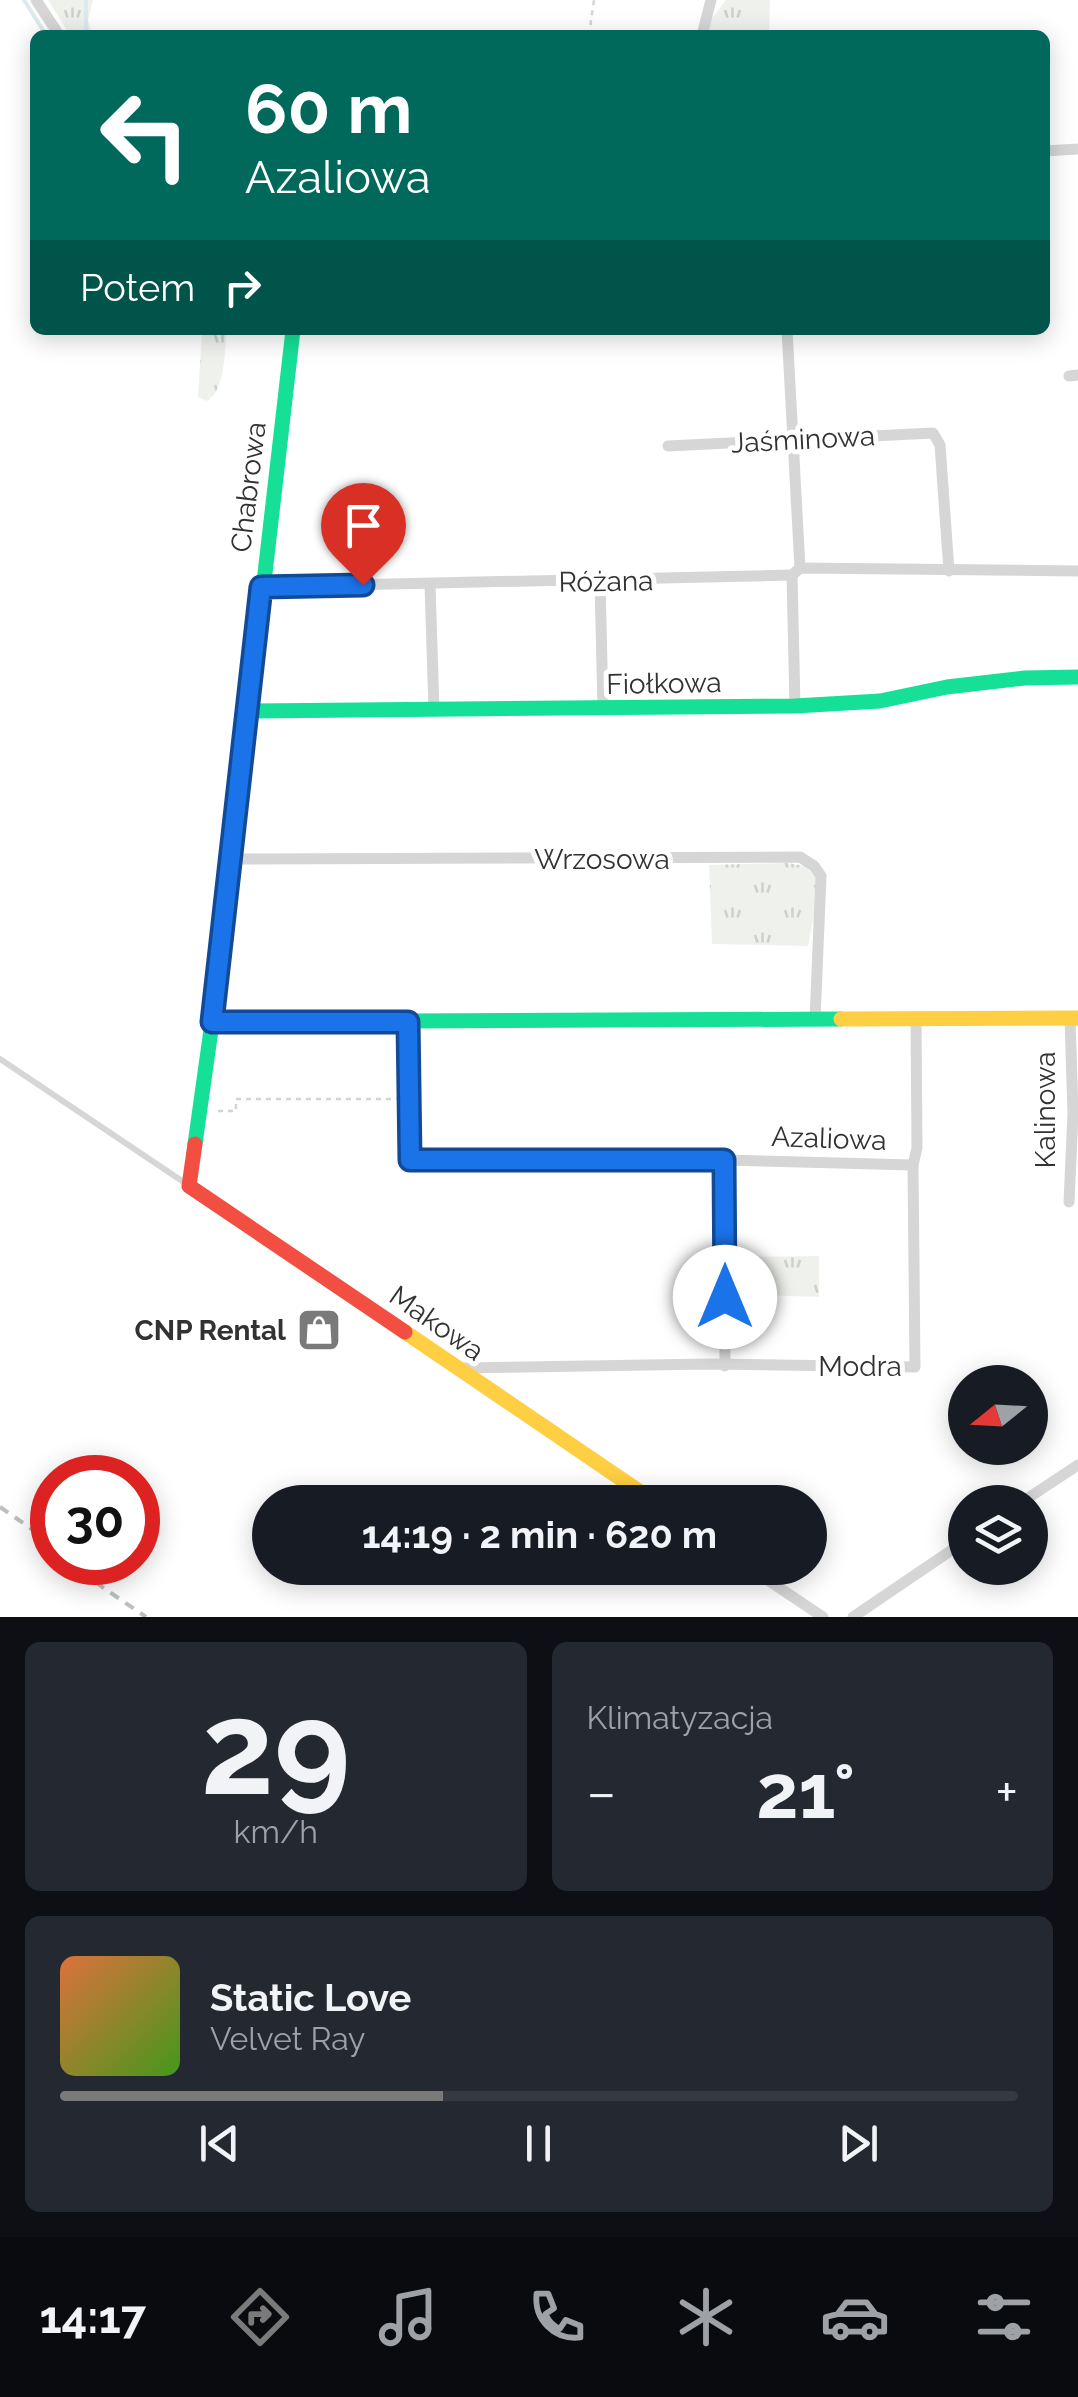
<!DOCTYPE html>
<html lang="pl">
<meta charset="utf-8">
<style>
body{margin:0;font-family:Raleway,sans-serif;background:#242831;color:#f1f3f6;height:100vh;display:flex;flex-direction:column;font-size:38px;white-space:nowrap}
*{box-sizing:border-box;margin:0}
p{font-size:32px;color:#9ea1a6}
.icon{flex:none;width:55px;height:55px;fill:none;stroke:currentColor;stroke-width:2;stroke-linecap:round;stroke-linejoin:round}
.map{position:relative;height:1617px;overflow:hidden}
.drawer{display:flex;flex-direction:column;gap:25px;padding:25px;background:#0d0f14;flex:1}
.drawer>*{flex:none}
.guide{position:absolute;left:30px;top:30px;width:1020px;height:305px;border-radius:15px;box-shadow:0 5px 25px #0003;background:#00695c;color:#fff;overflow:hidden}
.needle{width:65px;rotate:252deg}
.fabs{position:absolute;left:948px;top:1365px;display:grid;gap:20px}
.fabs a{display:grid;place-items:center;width:100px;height:100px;border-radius:50%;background:#171b24;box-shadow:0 5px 25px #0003;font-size:50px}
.speed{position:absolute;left:30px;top:1455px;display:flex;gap:20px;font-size:50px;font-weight:700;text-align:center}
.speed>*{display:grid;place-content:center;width:130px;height:130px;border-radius:50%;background:#171b24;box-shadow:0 5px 25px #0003;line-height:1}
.speed .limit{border:15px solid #d22;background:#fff;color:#111}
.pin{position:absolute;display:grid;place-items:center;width:85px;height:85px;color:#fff;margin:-102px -42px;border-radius:50% 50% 50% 0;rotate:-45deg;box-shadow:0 0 10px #0007}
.pin .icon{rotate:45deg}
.me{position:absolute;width:110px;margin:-55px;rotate:0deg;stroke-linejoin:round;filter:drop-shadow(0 0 8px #0008)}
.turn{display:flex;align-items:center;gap:35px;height:210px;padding:0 50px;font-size:45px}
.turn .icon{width:130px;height:130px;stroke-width:2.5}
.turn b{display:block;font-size:70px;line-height:85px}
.then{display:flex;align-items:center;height:95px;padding:0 50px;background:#0003;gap:20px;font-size:38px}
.big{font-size:75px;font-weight:700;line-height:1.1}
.drawer .tile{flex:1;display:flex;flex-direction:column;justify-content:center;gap:15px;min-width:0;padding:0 35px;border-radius:15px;background:#242831}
.drawer .dial{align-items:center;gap:0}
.dial b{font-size:130px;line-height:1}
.song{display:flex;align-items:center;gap:30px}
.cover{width:120px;height:120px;border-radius:15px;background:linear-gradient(135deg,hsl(20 70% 55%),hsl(100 70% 35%))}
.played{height:10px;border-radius:5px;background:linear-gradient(90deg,#7a7a7a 40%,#363941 40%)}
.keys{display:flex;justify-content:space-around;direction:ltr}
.heat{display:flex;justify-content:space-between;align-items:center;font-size:55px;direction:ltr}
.drawer .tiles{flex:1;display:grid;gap:25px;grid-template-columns:1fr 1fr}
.tile:last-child{grid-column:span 2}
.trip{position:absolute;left:252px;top:1485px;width:575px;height:100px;border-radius:50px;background:#171b24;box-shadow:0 5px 25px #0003;font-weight:700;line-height:100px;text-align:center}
.tab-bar{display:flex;height:160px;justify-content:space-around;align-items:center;background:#090b0e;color:#9ea1a6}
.tab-bar .icon{width:70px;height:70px}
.tab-bar .active{color:#7a7a7a}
.tab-bar b{font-size:45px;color:#f1f3f6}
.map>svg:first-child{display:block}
.grass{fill:url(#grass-tufts)}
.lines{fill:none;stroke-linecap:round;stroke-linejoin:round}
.stream{stroke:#dde9ef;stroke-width:4}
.path{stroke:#d4d4d4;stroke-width:2.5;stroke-dasharray:5 5;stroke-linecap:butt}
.lane{stroke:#d6d6d6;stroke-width:6}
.street{stroke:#d6d6d6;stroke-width:11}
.fast{stroke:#16e098;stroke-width:15}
.slow{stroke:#ffcf43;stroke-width:15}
.jam{stroke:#f24e42;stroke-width:15}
.rail{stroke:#bebebe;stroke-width:4;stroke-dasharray:10 8;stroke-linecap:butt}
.route-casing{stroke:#114b97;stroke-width:25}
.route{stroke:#1a73e8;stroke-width:18}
.labels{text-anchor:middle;stroke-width:10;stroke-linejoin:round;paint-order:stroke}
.street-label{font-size:28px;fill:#323232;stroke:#fff}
.poi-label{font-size:28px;font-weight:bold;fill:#323232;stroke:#fff;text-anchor:end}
</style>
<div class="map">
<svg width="1078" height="1617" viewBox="0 0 1078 1617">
<defs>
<pattern id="grass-tufts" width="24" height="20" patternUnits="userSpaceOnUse" patternTransform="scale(2.5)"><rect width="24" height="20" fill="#eff2ec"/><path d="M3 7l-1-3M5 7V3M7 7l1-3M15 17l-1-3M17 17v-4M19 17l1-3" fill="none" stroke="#cdd0cb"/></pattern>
</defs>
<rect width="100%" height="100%" fill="#fff"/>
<g class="grass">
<path d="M48 0H93L88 20 92 35H70Z"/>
<path d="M726 0H770L769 35H707L709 22Z"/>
<path d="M190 330H227C224 352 226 389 207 401L198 397 202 334Z"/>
<path d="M788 863 805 866 816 877V905L808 946 712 944 709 865Z"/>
<path d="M819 1256V1297L731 1294V1257Z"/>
</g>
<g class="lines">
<g class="stream">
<path d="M24 0 46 35"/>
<path d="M86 35V0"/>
</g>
<g class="path">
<path d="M589 35 594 0"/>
<path d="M218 1111H236V1099H398"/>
</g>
<path class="lane" d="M0 1059 188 1185"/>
<g class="street">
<path d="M36 0 59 35"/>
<path d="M702 35 711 0"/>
<path d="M1045 151 1078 149"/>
<path d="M787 330 800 568"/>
<path d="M1069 376 1078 375"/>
<path d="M668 446 933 433 940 445 949 571"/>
<path d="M792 575 795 706"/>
<path d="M600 581 603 709"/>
<path d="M430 584 434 711"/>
<path d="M261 587 792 575 800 568 1078 571"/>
<path d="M231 859 800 857 814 866 821 876 815 1020"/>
<path d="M409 1022 410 1160H724L913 1165 917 1148 916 1020"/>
<path d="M724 1160 725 1366"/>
<path d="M1069 1202 1073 1114 1070 1018"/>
<path d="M458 1368 709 1364 915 1367 913 1165"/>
<path d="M1022 1502 1078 1465"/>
<path d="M750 1568 823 1617"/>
<path d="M853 1617 965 1541"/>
</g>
<g class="fast">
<path d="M248 711 795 706 880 701 947 687 1025 678 1078 677"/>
<path d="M212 1022 841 1019"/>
<path d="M195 1144 219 973 293 330"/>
</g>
<g class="slow">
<path d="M841 1019 1078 1018"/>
<path d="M405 1332 655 1502"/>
</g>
<path class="jam" d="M195 1144 189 1186 405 1332"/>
<g class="rail">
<path d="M0 1507 52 1543"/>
<path d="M66 1562 146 1617"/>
</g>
</g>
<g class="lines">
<defs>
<path id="route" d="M363 585 261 587 212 1022H408L410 1160H724L725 1297"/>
</defs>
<use href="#route" class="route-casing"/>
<use href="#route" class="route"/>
</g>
<defs>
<symbol id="shop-square" viewBox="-11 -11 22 22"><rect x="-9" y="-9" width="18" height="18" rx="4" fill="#7a7a7a" stroke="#fff"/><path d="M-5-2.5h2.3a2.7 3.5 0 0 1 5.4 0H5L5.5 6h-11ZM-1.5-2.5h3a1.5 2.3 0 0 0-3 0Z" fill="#fff"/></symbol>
</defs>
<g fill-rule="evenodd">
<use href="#shop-square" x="294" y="1305" width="50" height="50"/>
</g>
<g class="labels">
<g class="street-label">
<text transform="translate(803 439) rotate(-3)" y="10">Jaśminowa</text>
<text transform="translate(248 487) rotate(-83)" y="10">Chabrowa</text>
<text transform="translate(606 581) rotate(-1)" y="10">Różana</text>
<text transform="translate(664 683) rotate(-1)" y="10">Fiołkowa</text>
<text x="602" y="869">Wrzosowa</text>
<text transform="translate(1045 1110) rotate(-90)" y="10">Kalinowa</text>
<text transform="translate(829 1138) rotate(2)" y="10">Azaliowa</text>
<text transform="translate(437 1323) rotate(35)" y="10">Makowa</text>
<text x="860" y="1376">Modra</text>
</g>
<g class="poi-label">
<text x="286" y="1340">CNP Rental</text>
</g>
</g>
</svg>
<div class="fabs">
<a><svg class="needle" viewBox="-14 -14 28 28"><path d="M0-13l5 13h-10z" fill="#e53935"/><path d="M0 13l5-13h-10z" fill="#9ea1a6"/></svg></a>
<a><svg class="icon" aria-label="layers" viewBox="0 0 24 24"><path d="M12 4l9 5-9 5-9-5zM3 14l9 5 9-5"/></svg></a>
</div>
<div class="speed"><div class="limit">30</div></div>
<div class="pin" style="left:363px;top:585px;background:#d93025"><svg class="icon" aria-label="arrive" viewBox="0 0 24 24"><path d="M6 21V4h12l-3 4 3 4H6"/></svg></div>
<svg class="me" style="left:725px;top:1297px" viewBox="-20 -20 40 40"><circle r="19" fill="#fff"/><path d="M0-13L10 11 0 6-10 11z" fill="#1a73e8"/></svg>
<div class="trip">14:19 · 2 min · 620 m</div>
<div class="guide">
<div class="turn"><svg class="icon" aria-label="left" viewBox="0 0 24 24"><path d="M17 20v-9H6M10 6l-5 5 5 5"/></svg><div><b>60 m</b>Azaliowa</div></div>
<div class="then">Potem<svg class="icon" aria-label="right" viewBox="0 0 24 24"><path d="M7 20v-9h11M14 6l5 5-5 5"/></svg></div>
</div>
</div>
<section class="drawer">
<div class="tiles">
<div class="tile dial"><b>29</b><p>km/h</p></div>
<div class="tile"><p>Klimatyzacja</p>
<div class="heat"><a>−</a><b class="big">21°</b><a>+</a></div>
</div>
<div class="tile">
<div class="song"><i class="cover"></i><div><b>Static Love</b><p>Velvet Ray</p></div></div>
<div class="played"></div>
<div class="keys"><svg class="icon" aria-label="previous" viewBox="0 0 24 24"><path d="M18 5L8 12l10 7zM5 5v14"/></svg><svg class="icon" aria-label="pause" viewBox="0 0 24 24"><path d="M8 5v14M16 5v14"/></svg><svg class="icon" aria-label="next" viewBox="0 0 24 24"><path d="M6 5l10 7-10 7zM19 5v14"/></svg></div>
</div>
</div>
</section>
<nav class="tab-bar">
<b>14:17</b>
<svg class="icon active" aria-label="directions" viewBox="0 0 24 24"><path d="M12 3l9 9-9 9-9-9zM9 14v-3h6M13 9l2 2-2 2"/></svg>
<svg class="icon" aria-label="music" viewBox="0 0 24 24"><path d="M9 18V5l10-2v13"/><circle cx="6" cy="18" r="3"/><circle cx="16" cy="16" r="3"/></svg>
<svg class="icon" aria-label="phone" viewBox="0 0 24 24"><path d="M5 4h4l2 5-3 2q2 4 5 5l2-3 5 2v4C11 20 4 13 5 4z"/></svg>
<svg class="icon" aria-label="climate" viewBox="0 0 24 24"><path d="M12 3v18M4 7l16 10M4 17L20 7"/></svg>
<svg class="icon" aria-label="car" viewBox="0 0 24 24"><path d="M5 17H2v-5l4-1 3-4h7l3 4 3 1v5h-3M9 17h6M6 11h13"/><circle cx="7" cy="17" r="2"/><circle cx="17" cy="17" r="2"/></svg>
<svg class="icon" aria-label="filters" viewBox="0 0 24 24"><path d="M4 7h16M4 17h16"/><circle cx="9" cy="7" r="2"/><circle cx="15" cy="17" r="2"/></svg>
</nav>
